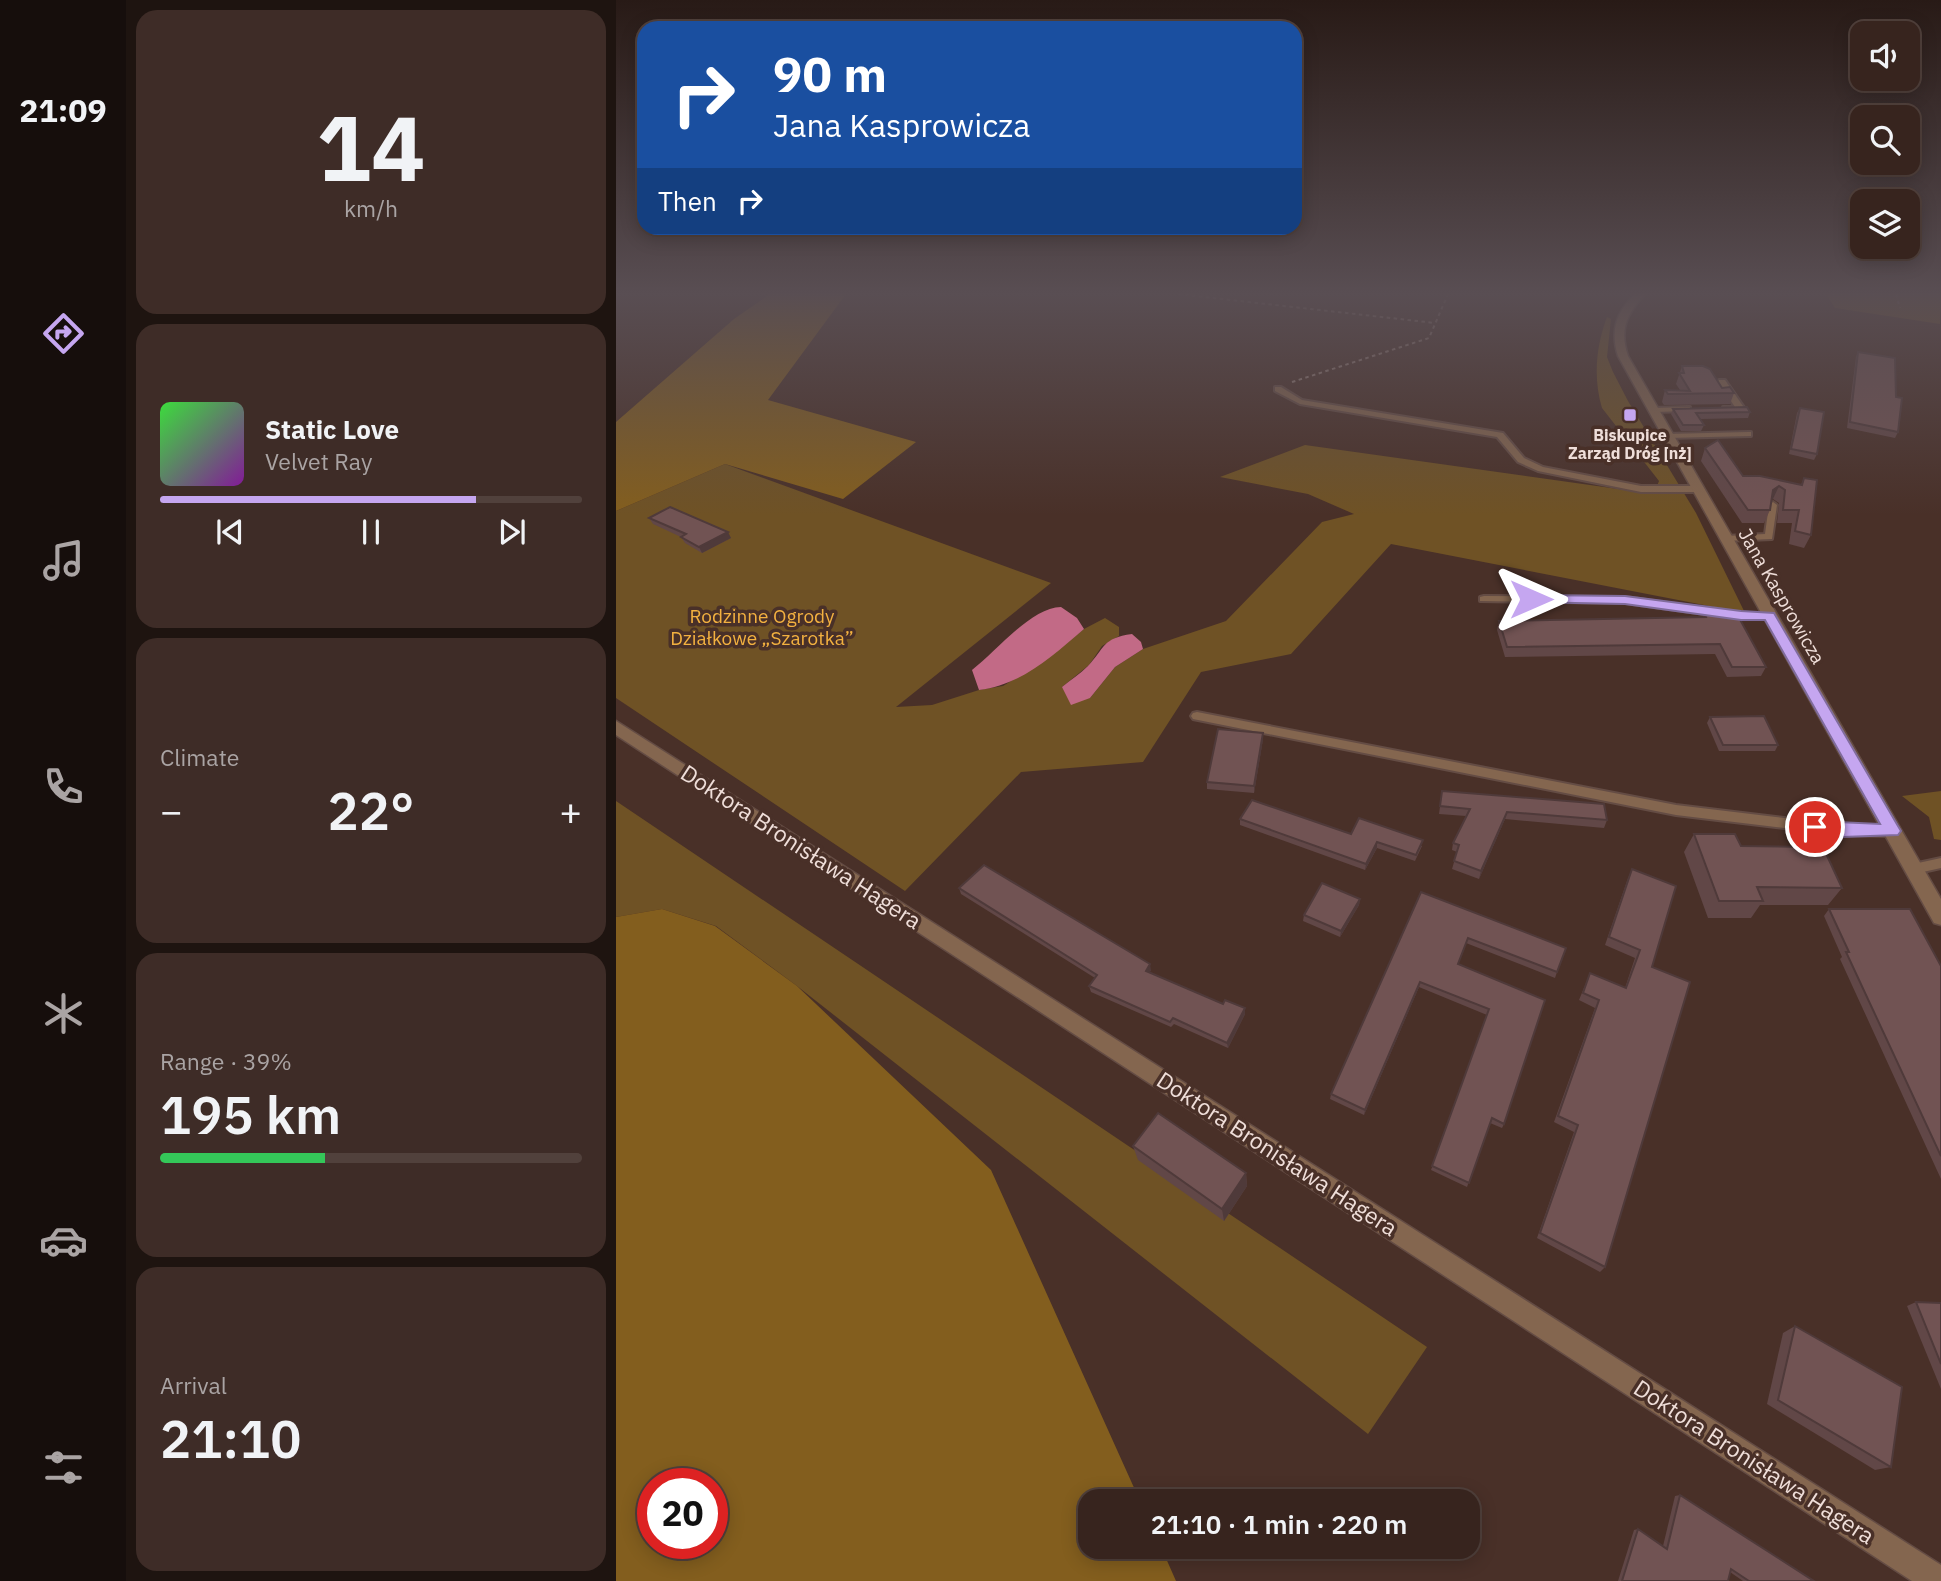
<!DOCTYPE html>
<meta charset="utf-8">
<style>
body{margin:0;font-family:"IBM Plex Sans",sans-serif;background:#3e2c27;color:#f1f3f6;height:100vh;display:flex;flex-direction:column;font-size:26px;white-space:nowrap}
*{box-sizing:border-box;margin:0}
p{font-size:23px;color:#aaa4a4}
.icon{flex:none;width:38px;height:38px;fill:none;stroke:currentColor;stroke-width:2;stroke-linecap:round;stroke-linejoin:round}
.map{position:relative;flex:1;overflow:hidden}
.panel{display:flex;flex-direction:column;gap:10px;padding:10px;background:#1e1410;width:490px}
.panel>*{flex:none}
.hud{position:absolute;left:21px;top:21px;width:665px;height:214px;border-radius:21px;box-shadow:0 4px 18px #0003,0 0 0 2px #51413c;background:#1a4fa0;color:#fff;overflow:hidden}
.controls{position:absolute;left:1234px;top:21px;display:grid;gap:14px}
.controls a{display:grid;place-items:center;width:70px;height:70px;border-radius:14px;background:#37241e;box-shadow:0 4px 18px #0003,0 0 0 2px #51413c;font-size:35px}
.speed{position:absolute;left:21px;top:1468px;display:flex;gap:14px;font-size:35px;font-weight:700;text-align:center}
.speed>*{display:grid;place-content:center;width:91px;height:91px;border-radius:50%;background:#37241e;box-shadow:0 4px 18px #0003,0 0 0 2px #51413c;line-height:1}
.speed .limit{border:10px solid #d22;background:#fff;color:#111}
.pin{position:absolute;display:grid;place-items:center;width:60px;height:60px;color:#fff;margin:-30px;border:4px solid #fff;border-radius:50%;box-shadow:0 2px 7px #0007}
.me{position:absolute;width:77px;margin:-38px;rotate:90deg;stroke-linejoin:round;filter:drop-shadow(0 0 5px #0008)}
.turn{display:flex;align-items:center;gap:24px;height:147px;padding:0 21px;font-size:32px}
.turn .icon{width:91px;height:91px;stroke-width:2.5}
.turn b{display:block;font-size:49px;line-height:60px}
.then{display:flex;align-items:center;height:66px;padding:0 21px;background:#0003;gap:14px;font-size:26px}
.big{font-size:52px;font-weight:600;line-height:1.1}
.panel .card{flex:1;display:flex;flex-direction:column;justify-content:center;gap:10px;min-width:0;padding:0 24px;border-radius:21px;background:#3e2c27}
.panel .dial{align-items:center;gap:0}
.dial b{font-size:91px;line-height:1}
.song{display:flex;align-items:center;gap:21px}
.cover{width:84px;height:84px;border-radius:10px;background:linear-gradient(135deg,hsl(120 70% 55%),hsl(290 70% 35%))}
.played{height:7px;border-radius:4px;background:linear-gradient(90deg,#c5a6f0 75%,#51413c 75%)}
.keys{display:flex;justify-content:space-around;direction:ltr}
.heat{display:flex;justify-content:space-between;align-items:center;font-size:38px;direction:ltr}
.charge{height:10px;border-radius:5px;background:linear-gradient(90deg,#34c759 39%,#51413c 0)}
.trip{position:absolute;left:462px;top:1489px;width:402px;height:70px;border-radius:21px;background:#37241e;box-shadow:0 4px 18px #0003,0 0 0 2px #51413c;font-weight:600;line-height:70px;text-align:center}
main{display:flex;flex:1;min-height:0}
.tab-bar{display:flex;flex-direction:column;width:126px;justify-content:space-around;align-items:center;background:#160e0c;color:#aaa4a4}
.tab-bar .icon{width:49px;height:49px}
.tab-bar .selected{color:#c5a6f0}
.tab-bar b{font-size:32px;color:#f1f3f6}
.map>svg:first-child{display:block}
.green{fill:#6f5225}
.forest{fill:#835e1e;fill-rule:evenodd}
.water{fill:#c26a86}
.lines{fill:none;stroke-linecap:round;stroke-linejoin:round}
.service-casing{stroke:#644c44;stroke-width:4}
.tertiary-casing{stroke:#644c44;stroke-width:3}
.path{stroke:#958079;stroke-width:2;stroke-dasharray:3.5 3.5;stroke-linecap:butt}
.service{fill:#84664f;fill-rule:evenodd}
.tertiary{fill:#84664f;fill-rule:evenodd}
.wall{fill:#614747}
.shaded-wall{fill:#4f3a3a}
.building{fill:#715353;stroke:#4f3a3a;stroke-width:2}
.route{fill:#c5a6f0;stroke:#806c9c;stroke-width:2}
.poi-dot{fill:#c5a6f0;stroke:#493028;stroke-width:2.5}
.labels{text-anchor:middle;stroke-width:7;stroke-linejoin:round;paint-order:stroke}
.far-poi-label{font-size:16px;font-weight:bold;fill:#efded9;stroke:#493028}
.street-label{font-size:19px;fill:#efded9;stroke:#493028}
.park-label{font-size:19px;fill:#f3b140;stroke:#493028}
.near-street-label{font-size:23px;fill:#efded9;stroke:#493028}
</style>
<main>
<nav class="tab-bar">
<b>21:09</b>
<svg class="icon selected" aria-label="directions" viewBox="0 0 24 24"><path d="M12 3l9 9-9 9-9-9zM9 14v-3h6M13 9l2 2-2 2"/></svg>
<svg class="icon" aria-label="music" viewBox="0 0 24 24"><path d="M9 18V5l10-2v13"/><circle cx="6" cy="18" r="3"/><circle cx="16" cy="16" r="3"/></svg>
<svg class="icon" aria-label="phone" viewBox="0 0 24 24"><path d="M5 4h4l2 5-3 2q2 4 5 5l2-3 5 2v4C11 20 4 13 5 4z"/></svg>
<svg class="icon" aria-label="climate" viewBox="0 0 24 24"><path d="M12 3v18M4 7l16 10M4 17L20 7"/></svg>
<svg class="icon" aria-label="car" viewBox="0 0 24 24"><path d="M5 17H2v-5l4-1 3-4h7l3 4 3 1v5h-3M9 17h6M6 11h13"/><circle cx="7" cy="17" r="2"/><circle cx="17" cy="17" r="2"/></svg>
<svg class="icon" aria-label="filters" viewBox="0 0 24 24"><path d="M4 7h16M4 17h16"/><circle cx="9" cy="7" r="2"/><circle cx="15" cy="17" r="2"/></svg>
</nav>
<section class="panel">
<div class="card dial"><b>14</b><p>km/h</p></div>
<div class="card">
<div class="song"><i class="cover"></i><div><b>Static Love</b><p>Velvet Ray</p></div></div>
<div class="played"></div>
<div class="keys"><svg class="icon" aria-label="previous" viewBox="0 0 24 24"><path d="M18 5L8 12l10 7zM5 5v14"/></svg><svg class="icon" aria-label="pause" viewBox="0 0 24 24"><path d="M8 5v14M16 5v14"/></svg><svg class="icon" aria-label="next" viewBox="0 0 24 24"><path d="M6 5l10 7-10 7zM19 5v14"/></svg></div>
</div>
<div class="card"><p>Climate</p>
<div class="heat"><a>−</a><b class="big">22°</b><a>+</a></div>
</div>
<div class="card"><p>Range · 39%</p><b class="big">195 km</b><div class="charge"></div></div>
<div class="card"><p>Arrival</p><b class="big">21:10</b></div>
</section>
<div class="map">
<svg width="1325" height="1581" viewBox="0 0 1325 1581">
<rect width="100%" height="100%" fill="#493028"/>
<g class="green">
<path d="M1210 294H1325L1324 324 1219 308Z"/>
<path d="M991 317 995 319 991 357 997 372 1012 401 1080 513 1129 613 775 544 675 654 585 672 527 762 405 772 289 891 0 698V511L109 464 435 583 280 707 316 705 363 690 387 686 432 658 468 629 489 618 503 627V636L486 646 473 665 446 687 474 698 499 667 527 649 610 621 706 522 738 514 692 494 604 477 689 445 1038 494 1043 481 986 408C977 378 980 346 991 317Z"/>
<path d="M1325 791V840L1318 839 1313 817 1286 796Z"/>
<path d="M0 801 811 1347 752 1434 181 986 100 926 46 909 0 917Z"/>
</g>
<g class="forest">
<path d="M154 294H230L152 400 300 442 227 499 109 464 0 511V422L118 319Z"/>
<path d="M46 909 99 926 181 986 375 1170 524 1501 474 1502V1547H545L560 1581H0V917ZM37 1484H96V1544H37Z"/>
</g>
<g class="water">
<path d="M445 607 461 618 468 629C435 657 407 684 363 690L356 670C380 652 414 608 445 607Z"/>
<path d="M516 634 525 642 527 649 499 667 474 698 455 705 446 687C454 680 464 674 472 666 489 648 486 638 516 634Z"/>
</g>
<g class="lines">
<defs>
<g id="service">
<path d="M1103 380H1109L1129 409 1128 411H1107V407H1119L1102 382Z"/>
<path d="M659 387H665L686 400 887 433 908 458 927 467 1025 486H1081L1085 489 1081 492H1025L922 471 902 462 881 437 684 404 659 391Z"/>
<path d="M1071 407H1074V411L1037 412 1033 410 1037 408Z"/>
<path d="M1132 432H1135V436L1051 438 1047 436 1051 434Z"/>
<path d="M1157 502 1161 505 1156 539 1107 541V537L1110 536 1149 534 1153 505Z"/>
<path d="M868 596 1009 597 1125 613H1154L1159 616 1154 619H1125L1009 603 864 601V597Z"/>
<path d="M581 712 1060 805 1226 825 1276 826 1280 827 1282 831 1280 835 1276 836 1226 835 1060 815 577 719 575 716 577 713Z"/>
<path d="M1325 858V868L1298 874 1293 873 1291 869 1293 865Z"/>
</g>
<g id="tertiary">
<path d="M1019 294H1029C1011 314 1003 329 1012 356L1325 899V925L1318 923 1002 356C994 331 1000 312 1019 294Z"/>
<path d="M0 721 1325 1565V1581H1296L0 735Z"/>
</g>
</defs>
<use href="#service" class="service-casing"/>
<use href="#tertiary" class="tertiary-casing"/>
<g class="path">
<path d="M562 294 819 323"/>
<path d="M1280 294 1284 308"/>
<path d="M676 382 813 338 832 294"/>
</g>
<use href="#service" class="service"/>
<use href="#tertiary" class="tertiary"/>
</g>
<g class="wall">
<path d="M1242 352 1282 432 1279 438 1231 428 1240 357Z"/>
<path d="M1066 366 1106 388 1118 393 1114 404 1048 405 1046 402 1049 390H1064L1060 384Z"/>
<path d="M1184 408 1201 454 1198 460 1173 454 1181 413Z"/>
<path d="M1057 409 1134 412 1132 418 1084 419 1088 425 1085 431H1065L1055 414Z"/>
<path d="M1089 448 1127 476 1185 485 1188 478 1195 535 1188 548 1173 544 1176 523H1161L1163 503 1157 499 1155 500 1154 510 1148 523H1126L1085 461Z"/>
<path d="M33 518 115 538 86 553 69 543 65 537 37 524Z"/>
<path d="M1089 614 1150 667 1145 676 1111 677 1099 654 889 657 881 630 883 621 1087 617Z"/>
<path d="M1094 717 1162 745 1159 751H1103L1091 723Z"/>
<path d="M647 733V739L638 793 591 789V782Z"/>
<path d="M826 791 991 820 988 828 889 819 863 879 836 869 841 852 836 850 837 843 850 816 823 814Z"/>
<path d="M624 819 735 834 806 846 799 861 761 848 749 870 624 825Z"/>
<path d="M1078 834 1125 846 1226 888 1212 905H1144L1135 918H1092L1068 852Z"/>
<path d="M1016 869 1036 967 989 1267 984 1272 921 1238 958 1132 938 1122 979 1008 963 1000 974 973 1009 988 1019 958 989 945 1012 878Z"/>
<path d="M343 888 535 970 533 973 607 1004 629 1008V1014L612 1048 558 1024 555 1027 475 992 473 986 479 978 345 894Z"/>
<path d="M805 892 941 972 939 978 850 943 842 964 929 1000 888 1124 886 1128 874 1123 851 1187 815 1170 871 1015 803 987 748 1115 714 1099 715 1094Z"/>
<path d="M744 899 743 905 724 937 687 921 688 915Z"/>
<path d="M1213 909 1325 966V1179L1224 959 1226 957 1208 916Z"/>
<path d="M517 1146 630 1173 631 1186 608 1221 522 1160Z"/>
<path d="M1300 1302 1325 1303V1389L1291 1306Z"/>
<path d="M1179 1326 1275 1467 1259 1470 1151 1404 1167 1333Z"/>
<path d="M1064 1495 1198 1581H1127L1114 1572 1112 1581H1002L1018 1530 1022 1529 1047 1546 1059 1496Z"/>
</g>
<g class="shaded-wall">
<path d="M1163 486 1157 499 1151 503 1157 490Z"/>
<path d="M112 532 115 538 86 553 83 547Z"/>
<path d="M647 733V739L638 793V786Z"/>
<path d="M891 812 889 819 863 879 865 871Z"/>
<path d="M761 842V848L749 870 750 864Z"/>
<path d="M744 899 743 905 724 937 725 931Z"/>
<path d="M534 964 535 970 531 977 530 971Z"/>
<path d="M804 982 803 987 748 1115 749 1110Z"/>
<path d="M629 1008V1014L612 1048 611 1043Z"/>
<path d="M630 1173 631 1186 608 1221 606 1209Z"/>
</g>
<g class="building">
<path d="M1242 352 1279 358 1280 397 1286 398 1282 432 1234 422Z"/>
<path d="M1066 366H1087L1094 369 1106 388 1114 387 1118 393 1052 394 1049 390 1074 391 1063 373H1068Z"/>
<path d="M1131 407 1134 412 1080 413 1088 425H1067L1057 409Z"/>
<path d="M1184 408 1208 412 1201 454 1175 449Z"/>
<path d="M1102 440 1127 476H1144L1186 485 1188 478 1201 480 1195 535 1179 531 1183 510H1167L1169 490 1163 486 1157 490 1154 510H1132L1089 448Z"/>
<path d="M54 507 112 532 83 547 65 537 70 534 33 518Z"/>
<path d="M1089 614H1121L1150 667H1116L1104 644 891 647 883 621 1090 617Z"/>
<path d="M1148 716 1162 745H1107L1094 717Z"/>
<path d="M602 729 647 733 638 786 591 782Z"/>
<path d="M826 791 988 804 991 820 891 812 865 871 838 861 843 845 837 843 854 809 824 806Z"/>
<path d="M636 800 735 834 743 818 807 840 800 855 761 842 750 864 624 819Z"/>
<path d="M1078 834H1119L1125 846 1207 847 1226 888 1141 887 1147 901H1103Z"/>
<path d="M368 865 534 964 530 971 607 1004 609 1000 629 1008 611 1043 557 1018 554 1022 473 986 481 975 343 888Z"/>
<path d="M1016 869 1060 886 1036 967 1074 982 989 1267 924 1233 962 1125 942 1116 983 1000 967 993 974 973 1010 988 1024 950 993 937Z"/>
<path d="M706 883 744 899 725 931 688 915Z"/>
<path d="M805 892 950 948 941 972 852 938 842 964 929 1000 888 1124 876 1118 853 1183 816 1166 873 1009 804 982 749 1110 715 1094Z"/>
<path d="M1213 909H1294L1325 966V1156L1230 952H1233Z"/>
<path d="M542 1113 630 1173 606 1209 517 1146Z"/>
<path d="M1300 1302 1325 1303V1364Z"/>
<path d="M1179 1326 1286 1387 1275 1467 1162 1400Z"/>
<path d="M1064 1495 1198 1581H1133L1115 1569 1112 1581H1006L1022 1529 1051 1549Z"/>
</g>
<linearGradient id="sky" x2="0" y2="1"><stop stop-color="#281a16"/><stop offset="0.57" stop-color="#594e53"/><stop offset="1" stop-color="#594e53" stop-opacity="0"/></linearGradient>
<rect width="1325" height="515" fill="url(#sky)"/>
<path class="route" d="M915 595 1009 596 1125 611 1158 613 1282 826 1285 831 1282 835 1226 837 1193 832 1190 827 1199 821 1264 824 1149 620H1125L1009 604 910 602 909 599Z"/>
<rect class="poi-dot" x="1007" y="408" width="14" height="14" rx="3.5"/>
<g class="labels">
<g class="far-poi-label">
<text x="1014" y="441">Biskupice<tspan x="1014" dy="18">Zarząd Dróg [nż]</tspan></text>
</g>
<g class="street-label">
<text transform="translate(1166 596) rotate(60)" y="7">Jana Kasprowicza</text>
</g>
<g class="park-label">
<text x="146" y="623">Rodzinne Ogrody<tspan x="146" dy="22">Działkowe „Szarotka”</tspan></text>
</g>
<g class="near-street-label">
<text transform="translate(185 847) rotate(33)" y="8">Doktora Bronisława Hagera</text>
<text transform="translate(661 1154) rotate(33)" y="8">Doktora Bronisława Hagera</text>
<text transform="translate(1138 1462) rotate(33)" y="8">Doktora Bronisława Hagera</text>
</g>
</g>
</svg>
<div class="controls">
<a><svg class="icon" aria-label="sound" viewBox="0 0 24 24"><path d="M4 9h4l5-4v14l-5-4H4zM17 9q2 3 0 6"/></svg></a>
<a><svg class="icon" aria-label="search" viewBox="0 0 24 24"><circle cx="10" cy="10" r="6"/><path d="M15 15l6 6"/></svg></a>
<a><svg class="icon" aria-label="layers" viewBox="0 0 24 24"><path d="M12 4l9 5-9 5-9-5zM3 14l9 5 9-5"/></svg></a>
</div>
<div class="speed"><div class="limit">20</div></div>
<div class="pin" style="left:1199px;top:827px;background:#d93025"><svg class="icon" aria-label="arrive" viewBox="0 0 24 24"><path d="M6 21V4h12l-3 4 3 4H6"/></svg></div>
<svg class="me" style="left:915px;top:599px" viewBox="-20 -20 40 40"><path d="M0-17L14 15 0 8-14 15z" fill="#c5a6f0" stroke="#fff" stroke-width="4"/></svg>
<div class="trip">21:10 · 1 min · 220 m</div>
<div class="hud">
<div class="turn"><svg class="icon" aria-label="right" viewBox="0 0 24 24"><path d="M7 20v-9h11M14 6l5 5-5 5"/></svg><div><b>90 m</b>Jana Kasprowicza</div></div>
<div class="then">Then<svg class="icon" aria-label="right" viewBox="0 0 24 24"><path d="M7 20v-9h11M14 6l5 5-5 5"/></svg></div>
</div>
</div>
</main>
